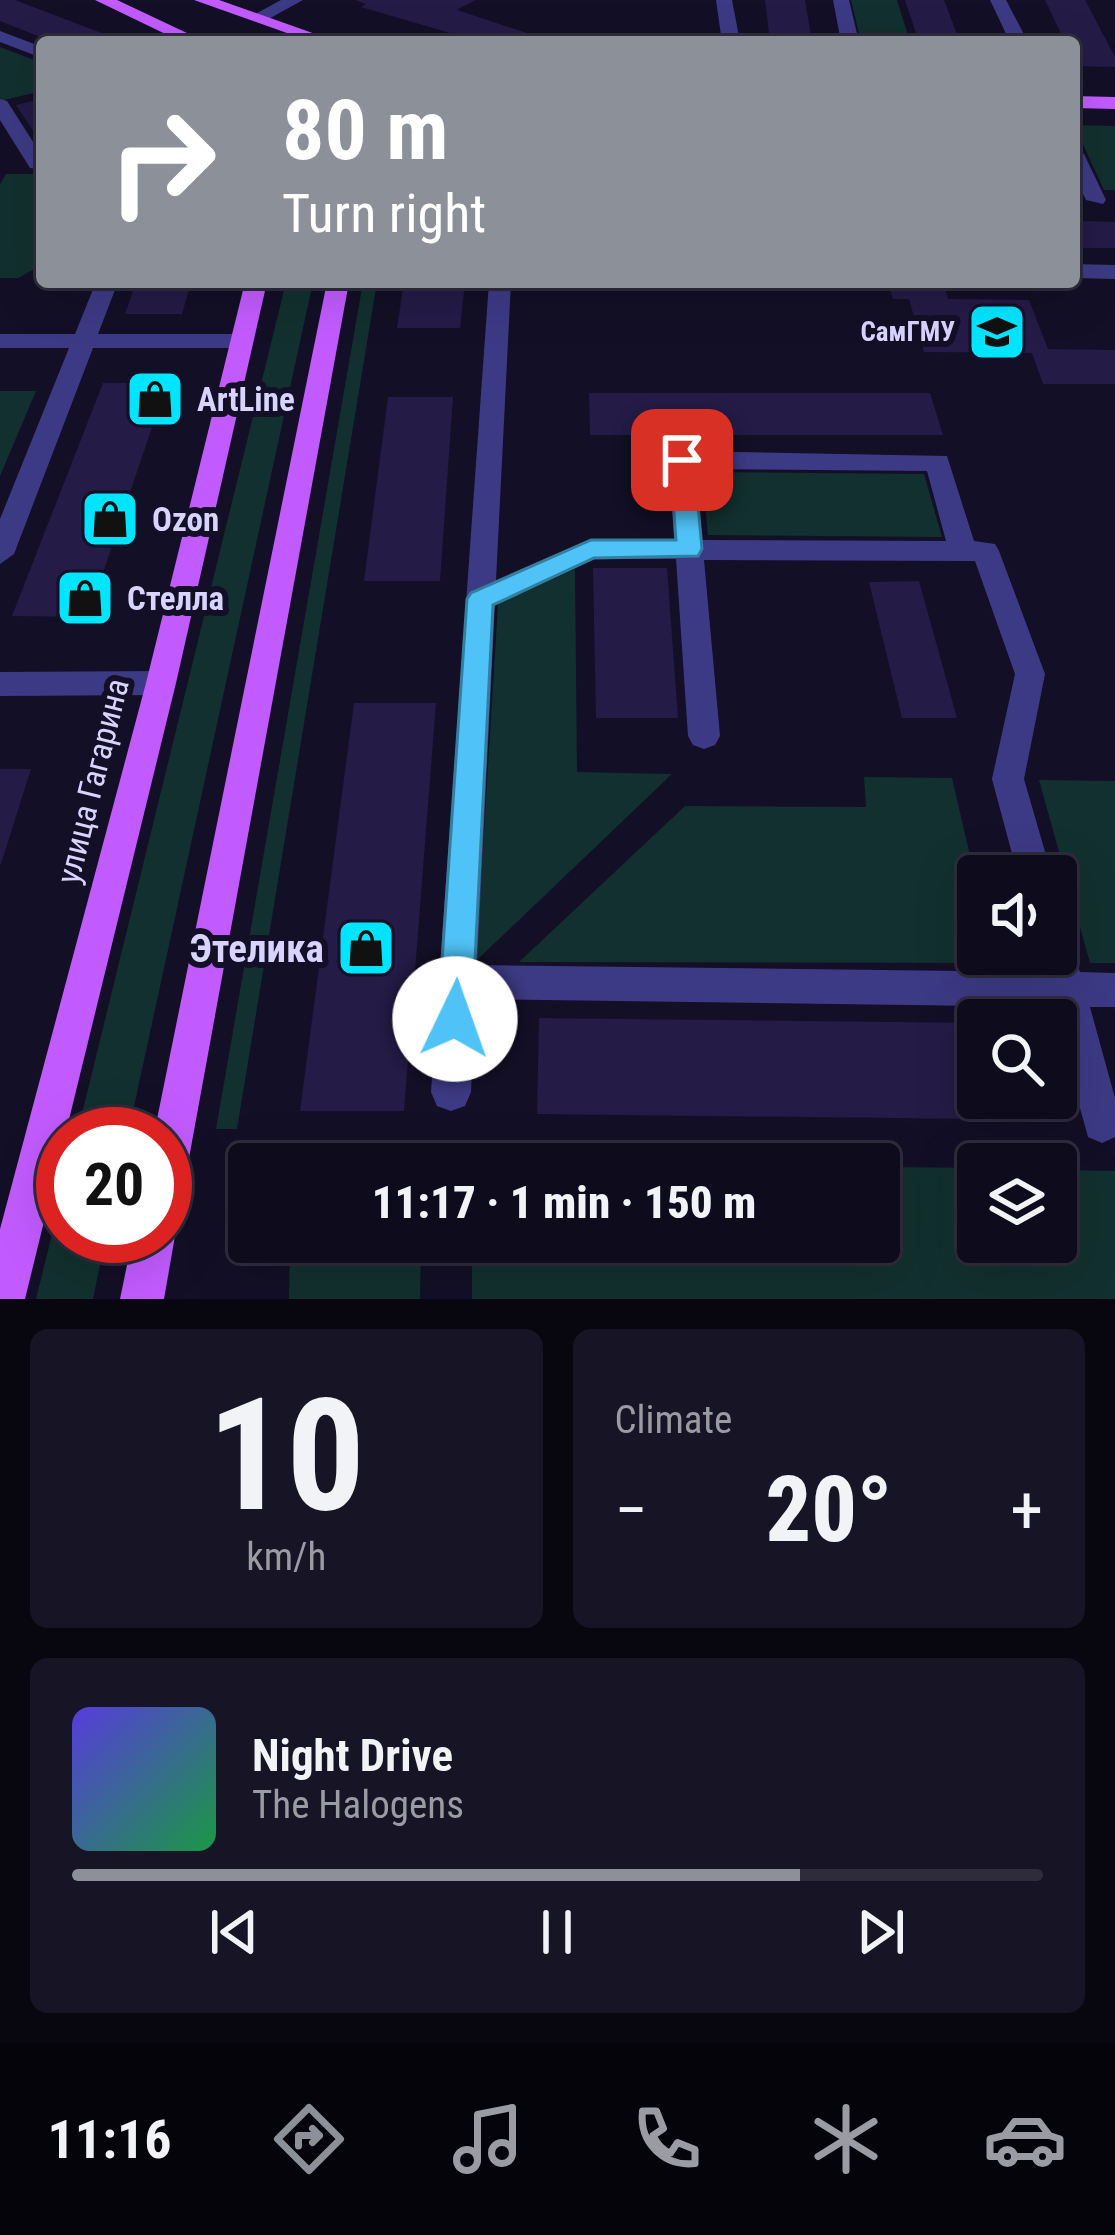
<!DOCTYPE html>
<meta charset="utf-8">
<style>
body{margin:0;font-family:"Roboto Condensed",sans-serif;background:#171425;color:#f1f3f6;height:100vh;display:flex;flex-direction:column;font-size:45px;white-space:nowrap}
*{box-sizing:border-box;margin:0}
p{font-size:39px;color:#9b9ba3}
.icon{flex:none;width:66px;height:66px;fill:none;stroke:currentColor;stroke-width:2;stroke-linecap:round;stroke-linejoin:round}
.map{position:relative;height:1299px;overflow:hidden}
.panel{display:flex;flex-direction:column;gap:30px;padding:30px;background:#08060f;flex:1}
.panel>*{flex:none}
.hud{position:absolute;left:36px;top:36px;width:1044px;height:252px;border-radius:12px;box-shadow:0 12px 48px #0002,0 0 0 3px #2e2b3b;background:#8c9099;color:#fff;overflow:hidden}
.controls{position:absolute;left:957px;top:855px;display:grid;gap:24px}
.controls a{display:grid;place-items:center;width:120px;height:120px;border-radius:12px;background:#0e0b1c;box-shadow:0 12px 48px #0002,0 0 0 3px #2e2b3b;font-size:60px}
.speed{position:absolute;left:36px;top:1107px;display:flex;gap:24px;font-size:60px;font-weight:700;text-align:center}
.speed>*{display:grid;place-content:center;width:156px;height:156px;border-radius:50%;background:#0e0b1c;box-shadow:0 12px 48px #0002,0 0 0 3px #2e2b3b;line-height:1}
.speed .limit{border:18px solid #d22;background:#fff;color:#111}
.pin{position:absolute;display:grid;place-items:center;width:102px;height:102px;color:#fff;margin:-51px;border-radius:24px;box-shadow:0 6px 18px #0006}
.me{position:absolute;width:132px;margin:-66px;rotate:3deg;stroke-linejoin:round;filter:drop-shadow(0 0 9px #0008)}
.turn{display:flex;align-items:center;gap:42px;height:252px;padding:0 48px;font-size:54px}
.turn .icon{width:156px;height:156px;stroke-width:2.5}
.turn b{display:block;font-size:84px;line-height:102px}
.big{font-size:90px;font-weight:800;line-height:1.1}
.panel .tile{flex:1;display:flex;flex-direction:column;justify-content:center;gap:18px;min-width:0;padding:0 42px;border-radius:18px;background:#171425}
.panel .dial{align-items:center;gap:0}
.dial b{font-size:156px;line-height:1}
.song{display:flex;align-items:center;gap:36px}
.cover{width:144px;height:144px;border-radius:18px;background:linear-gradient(135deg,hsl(250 70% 55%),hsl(140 70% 35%))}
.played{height:12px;border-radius:6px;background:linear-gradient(90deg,#8c9099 75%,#2e2b3b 75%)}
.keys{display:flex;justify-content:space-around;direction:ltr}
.heat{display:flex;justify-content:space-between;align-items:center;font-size:66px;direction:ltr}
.panel .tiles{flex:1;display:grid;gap:30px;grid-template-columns:1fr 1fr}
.tile:last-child{grid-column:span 2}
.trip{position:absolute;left:228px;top:1143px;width:672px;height:120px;border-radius:12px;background:#0e0b1c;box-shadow:0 12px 48px #0002,0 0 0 3px #2e2b3b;font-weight:800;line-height:120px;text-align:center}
.menu{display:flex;height:192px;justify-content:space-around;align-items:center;background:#06040b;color:#9b9ba3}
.menu .icon{width:84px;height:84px}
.menu .selected{color:#8c9099}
.menu b{font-size:54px;color:#f1f3f6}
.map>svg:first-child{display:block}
.green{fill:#12302f}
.building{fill:#241b47}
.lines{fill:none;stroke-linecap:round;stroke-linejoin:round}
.minor{fill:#3d3a85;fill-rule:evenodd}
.major{fill:#c25bff;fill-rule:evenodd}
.route{fill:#4fc3f7;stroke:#337fa1;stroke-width:3}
.labels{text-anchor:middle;stroke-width:12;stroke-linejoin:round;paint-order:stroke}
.far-poi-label{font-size:27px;font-weight:bold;fill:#d9d4ff;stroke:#130f26;text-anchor:end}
.poi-label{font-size:33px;font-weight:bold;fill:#d9d4ff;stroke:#130f26;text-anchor:start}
.street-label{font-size:33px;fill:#d9d4ff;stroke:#130f26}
.near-poi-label{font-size:39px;font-weight:bold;fill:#d9d4ff;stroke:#130f26;text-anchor:end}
</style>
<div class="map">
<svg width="1115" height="1299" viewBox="0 0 1115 1299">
<rect width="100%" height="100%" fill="#130f26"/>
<g class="green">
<path d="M851 0H897L910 42H861Z"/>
<path d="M0 47 42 63V91L0 101Z"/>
<path d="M1074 125 1115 126V190H1104Z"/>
<path d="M6 174H42V265L18 278H0V184Z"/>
<path d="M286 282H313L128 1134H77Z"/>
<path d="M363 282H377L237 1129H216Z"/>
<path d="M0 391H36L0 476Z"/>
<path d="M702 472 924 474 942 537 708 535Z"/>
<path d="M575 569 577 772 672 774 476 961 498 604Z"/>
<path d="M864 777 952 778 978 890V954H993L995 963 519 962 685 806 866 807Z"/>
<path d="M1039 780 1115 781V963H1090Z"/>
<path d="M879 1167 978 1168V1242H1056V1170L1115 1171V1299H472V1242H879Z"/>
<path d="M63 1190V1236H106L93 1299H36Z"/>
<path d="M290 1242H421L420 1299H289Z"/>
</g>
<g class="building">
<path d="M0 0H15L125 42H53L0 21Z"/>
<path d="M355 0H475L457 10 530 34 602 38 601 42H481L361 7 366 4Z"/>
<path d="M765 0H805L812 42H770Z"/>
<path d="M905 0H944L960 42H919Z"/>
<path d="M1045 0H1085L1115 57V67L1077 66 1074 42H1065Z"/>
<path d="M42 99V144L16 105Z"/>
<path d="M1074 221 1115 222V248H1074Z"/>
<path d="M136 282H191L182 314H125Z"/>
<path d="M404 282H465L460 328H397Z"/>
<path d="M888 282H943L948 299 1029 300 1048 349 1115 350V384H1043L1032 353 924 352 909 299H893Z"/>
<path d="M103 383H167L88 617 12 616Z"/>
<path d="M589 393H930L943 435H590Z"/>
<path d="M388 397H453L440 581H364Z"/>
<path d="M593 568H667L678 718H596Z"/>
<path d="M919 581 957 718H902L869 582Z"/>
<path d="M354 703H436L404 1111H300Z"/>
<path d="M0 769H31L1 864H0Z"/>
<path d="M539 1018 978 1023V1098H1047L1053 1120 537 1114Z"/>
</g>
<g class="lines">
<g class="minor">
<path d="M281 0H303L263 22 248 18Z"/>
<path d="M716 0H732L740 42H722Z"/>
<path d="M833 0H849L859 42H841Z"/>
<path d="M990 0H1006L1028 42H1010Z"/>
<path d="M0 31 42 47V58L0 42Z"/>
<path d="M0 99 7 101 42 156V170L30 168 0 120Z"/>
<path d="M1074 148 1084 154 1106 200 1103 204 1086 200 1074 175Z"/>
<path d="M1074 264 1115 265V279L1074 278Z"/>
<path d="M96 282H118L98 334H241L253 341 241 348H93L14 554 0 564V519L69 348H0V334H75Z"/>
<path d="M489 282H511L496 580 591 539H674L669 460 682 451 947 456 974 541 995 544 999 551 1045 674 1024 779 1052 876H1018L992 779 1015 674 975 561 704 560 720 736 715 745 704 749 693 745 688 736 676 559H594L495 604 477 965 1043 972 1039 954H1056V934L1069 939 1080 972 1115 973V1007H1090L1115 1098V1137L1102 1143 1088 1137 1052 1007 475 999 471 1092 465 1106 451 1111 437 1106 431 1092ZM696 469 927 471 946 541 702 540Z"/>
<path d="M161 671 172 675 176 683 172 691 161 695 0 696V672Z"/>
</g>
<g class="major">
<path d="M95 0H117L206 42H182Z"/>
<path d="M194 0H219L338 42H312Z"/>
<path d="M1074 96 1115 97V109L1074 108Z"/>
<path d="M245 282H267L176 683 25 1299H0V1229L146 683Z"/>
<path d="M327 282H349L185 1180 179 1194 165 1200V1134H154Z"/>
<path d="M165 1220 175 1236 164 1299H120L133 1236H165Z"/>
</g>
</g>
<path class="route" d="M682 452 694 460 702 549 698 556 594 558 493 605 472 1019 467 1030 455 1035 443 1030 438 1019 467 599 471 593 591 540H676L670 460Z"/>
<defs>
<symbol id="university-square" viewBox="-11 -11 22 22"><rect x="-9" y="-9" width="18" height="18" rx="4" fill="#00e5ff" stroke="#130f26"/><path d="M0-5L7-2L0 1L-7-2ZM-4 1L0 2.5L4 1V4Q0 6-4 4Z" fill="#111"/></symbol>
<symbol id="shop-square" viewBox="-11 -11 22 22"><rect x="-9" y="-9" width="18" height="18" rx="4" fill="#00e5ff" stroke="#130f26"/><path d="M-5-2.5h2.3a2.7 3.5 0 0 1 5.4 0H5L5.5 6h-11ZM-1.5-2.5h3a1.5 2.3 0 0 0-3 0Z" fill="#111"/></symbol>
</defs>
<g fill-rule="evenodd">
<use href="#university-square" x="964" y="299" width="66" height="66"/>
<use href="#shop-square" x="122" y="366" width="66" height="66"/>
<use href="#shop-square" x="77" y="486" width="66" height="66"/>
<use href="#shop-square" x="52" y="565" width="66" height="66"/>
<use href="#shop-square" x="333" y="915" width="66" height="66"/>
</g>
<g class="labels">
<g class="far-poi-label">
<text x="955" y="341">СамГМУ</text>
</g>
<g class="poi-label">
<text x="197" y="411">ArtLine</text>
<text x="152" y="531">Ozon</text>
<text x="127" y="610">Стелла</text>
</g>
<g class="street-label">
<text transform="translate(92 781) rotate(-76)" y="12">улица Гагарина</text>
</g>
<g class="near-poi-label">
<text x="324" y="962">Этелика</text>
</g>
</g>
</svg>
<div class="controls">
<a><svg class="icon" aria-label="sound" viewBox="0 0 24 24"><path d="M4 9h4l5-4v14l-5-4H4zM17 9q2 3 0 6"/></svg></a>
<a><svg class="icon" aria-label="search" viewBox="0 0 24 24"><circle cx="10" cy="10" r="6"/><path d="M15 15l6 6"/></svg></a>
<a><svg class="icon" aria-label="layers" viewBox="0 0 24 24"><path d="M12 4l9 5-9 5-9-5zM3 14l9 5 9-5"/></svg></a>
</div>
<div class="speed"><div class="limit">20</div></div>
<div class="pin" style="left:682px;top:460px;background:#d93025"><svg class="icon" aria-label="arrive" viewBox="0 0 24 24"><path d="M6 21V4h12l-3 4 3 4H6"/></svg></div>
<svg class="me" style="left:455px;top:1019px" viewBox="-20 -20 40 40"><circle r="19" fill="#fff"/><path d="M0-13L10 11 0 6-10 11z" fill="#4fc3f7"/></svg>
<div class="trip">11:17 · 1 min · 150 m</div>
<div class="hud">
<div class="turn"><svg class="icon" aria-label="right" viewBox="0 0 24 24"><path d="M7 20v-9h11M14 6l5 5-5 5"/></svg><div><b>80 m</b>Turn right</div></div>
</div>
</div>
<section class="panel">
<div class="tiles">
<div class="tile dial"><b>10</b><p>km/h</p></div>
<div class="tile"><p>Climate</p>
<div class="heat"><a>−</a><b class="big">20°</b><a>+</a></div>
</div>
<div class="tile">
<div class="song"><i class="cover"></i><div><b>Night Drive</b><p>The Halogens</p></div></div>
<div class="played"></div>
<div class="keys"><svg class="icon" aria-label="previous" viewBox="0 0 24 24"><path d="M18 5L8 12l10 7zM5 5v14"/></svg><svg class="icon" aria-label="pause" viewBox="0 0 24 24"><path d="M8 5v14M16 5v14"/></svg><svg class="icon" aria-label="next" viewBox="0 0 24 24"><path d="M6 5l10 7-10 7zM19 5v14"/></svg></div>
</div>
</div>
</section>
<nav class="menu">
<b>11:16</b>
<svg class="icon selected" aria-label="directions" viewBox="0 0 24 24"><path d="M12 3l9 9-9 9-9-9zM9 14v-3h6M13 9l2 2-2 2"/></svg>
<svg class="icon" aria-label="music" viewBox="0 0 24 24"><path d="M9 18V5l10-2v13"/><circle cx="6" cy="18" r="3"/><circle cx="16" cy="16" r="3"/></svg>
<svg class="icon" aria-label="phone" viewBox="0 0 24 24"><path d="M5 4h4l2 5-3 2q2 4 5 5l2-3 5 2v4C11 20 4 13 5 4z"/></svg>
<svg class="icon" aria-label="climate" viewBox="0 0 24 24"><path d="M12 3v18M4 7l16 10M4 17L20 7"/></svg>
<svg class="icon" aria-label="car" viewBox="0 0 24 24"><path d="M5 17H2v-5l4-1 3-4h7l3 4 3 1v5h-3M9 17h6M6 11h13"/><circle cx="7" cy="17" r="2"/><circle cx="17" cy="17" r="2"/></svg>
</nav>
